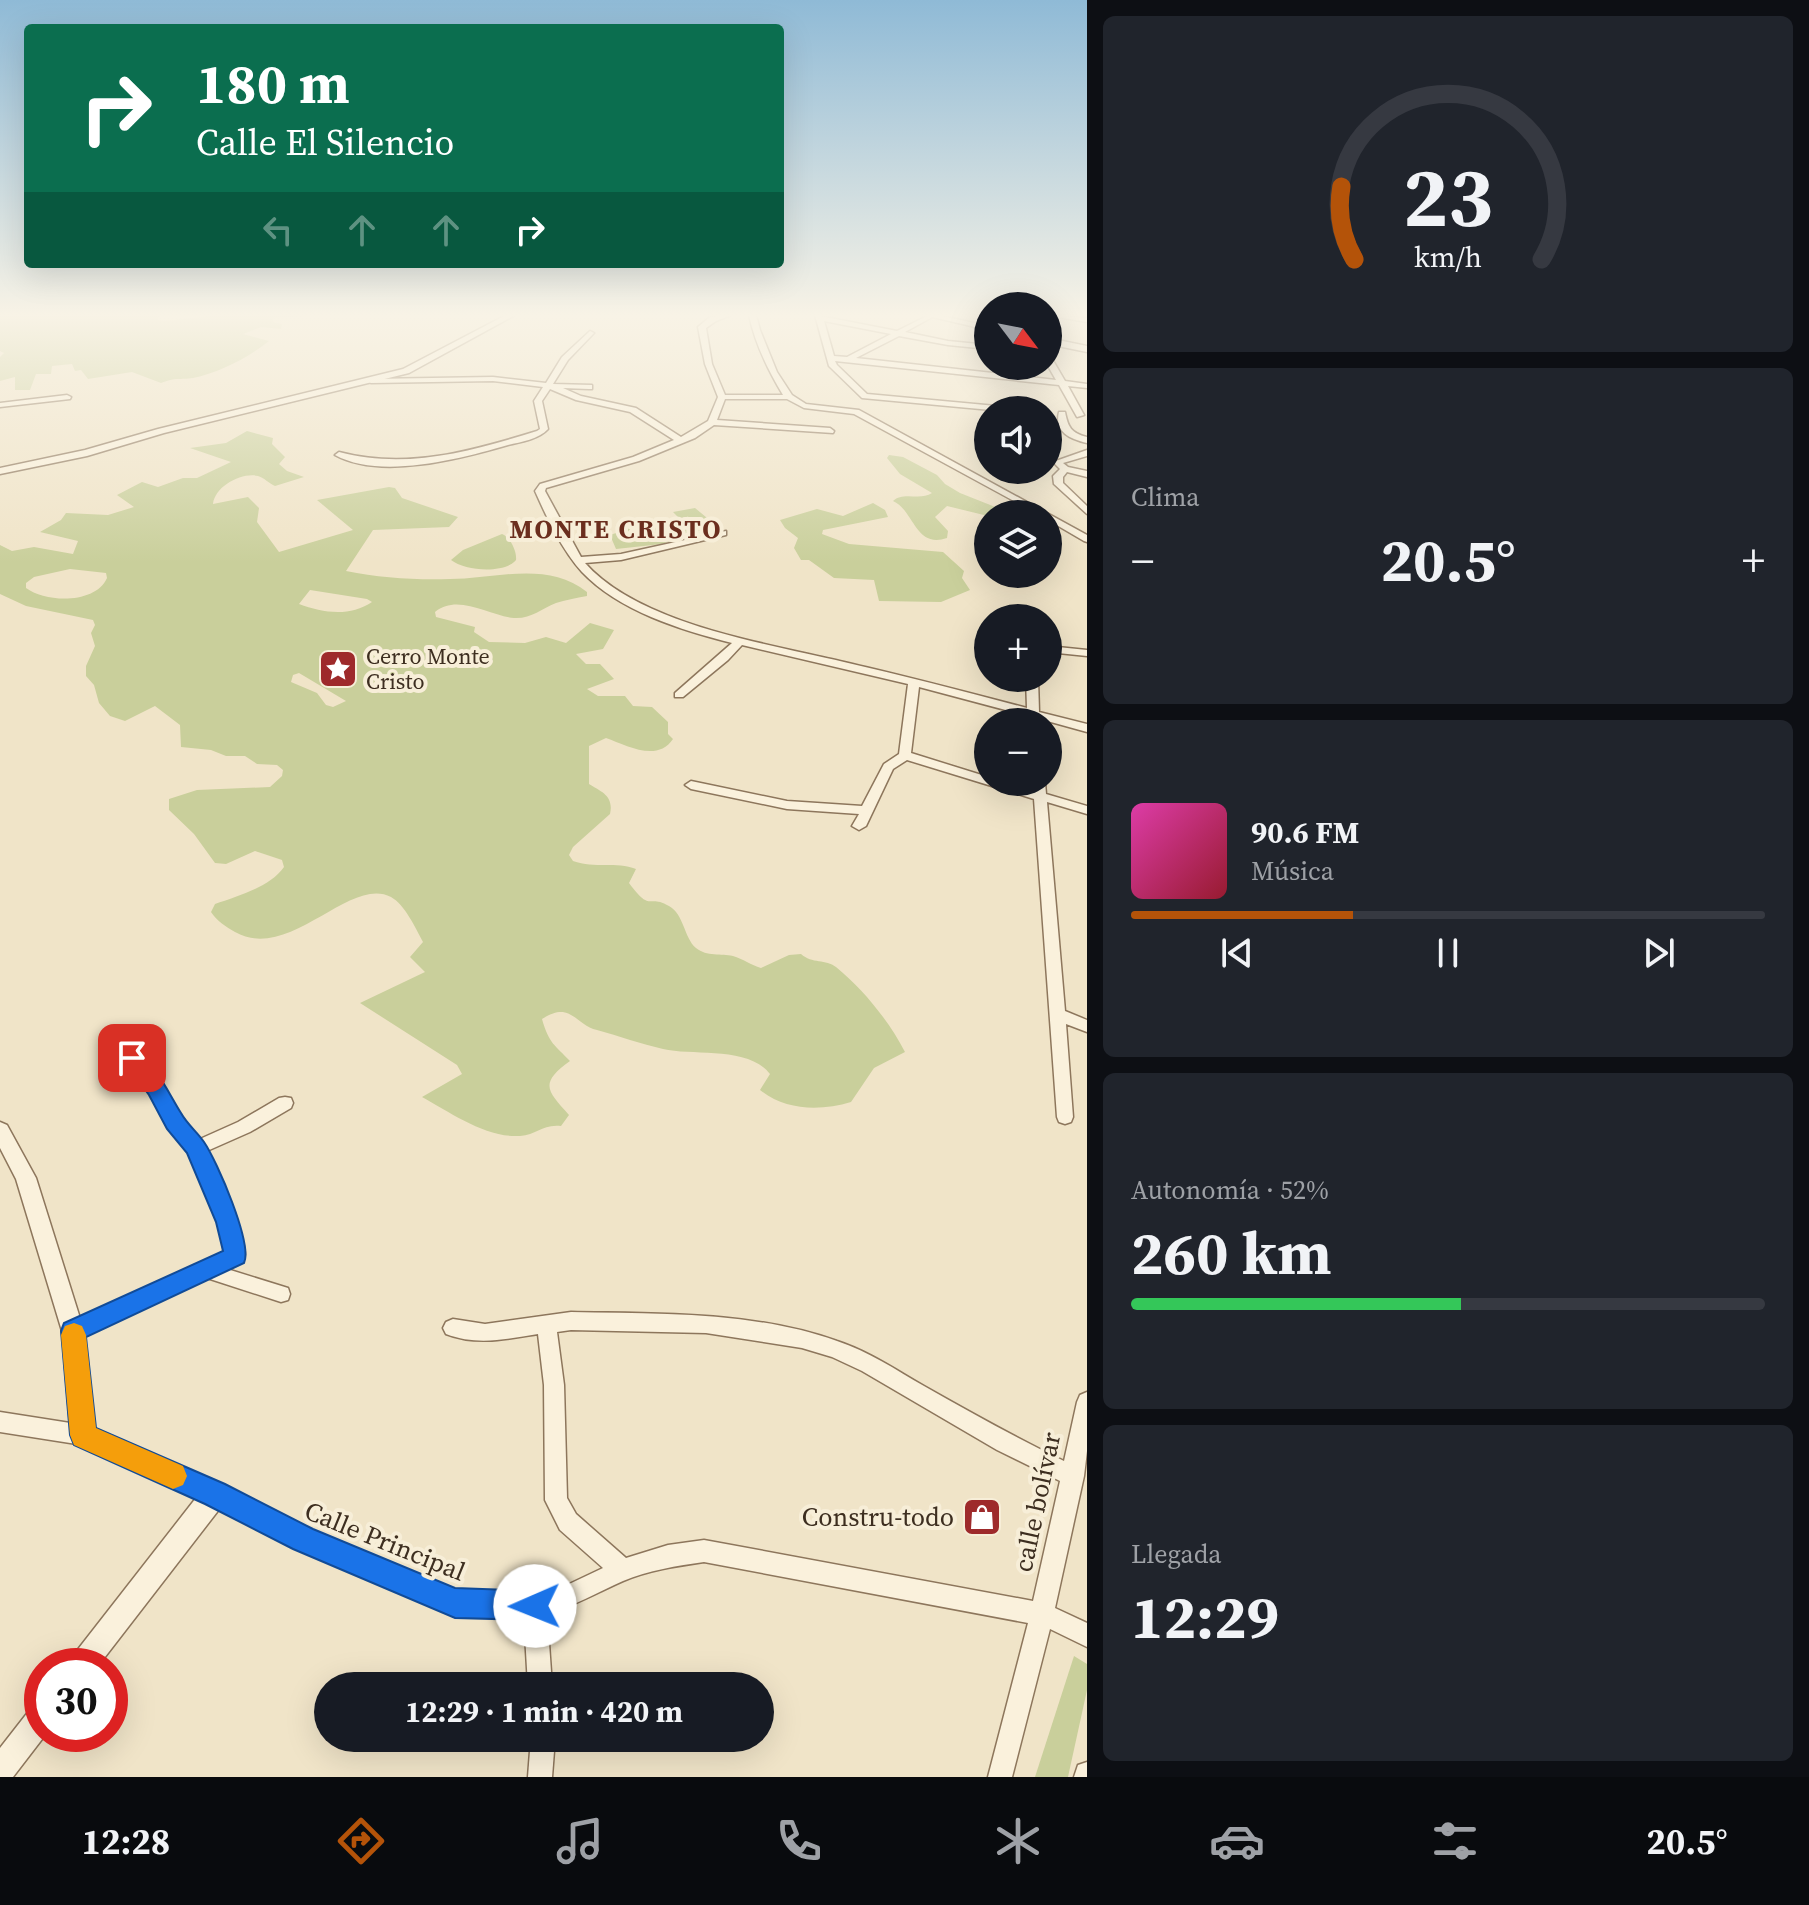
<!DOCTYPE html>
<html lang="es">
<meta charset="utf-8">
<style>
body{margin:0;font-family:"Source Serif 4",serif;background:#20242c;color:#f1f3f6;height:100vh;display:flex;flex-direction:column;font-size:30px;white-space:nowrap}
*{box-sizing:border-box;margin:0}
p{font-size:26px;color:#9ea1a6}
.icon{flex:none;width:44px;height:44px;fill:none;stroke:currentColor;stroke-width:2;stroke-linecap:round;stroke-linejoin:round}
.map{position:relative;flex:1;overflow:hidden}
.drawer{display:flex;flex-direction:column;gap:16px;padding:16px;background:#0d0f14;width:722px}
.drawer>*{flex:none}
.top-card{position:absolute;left:24px;top:24px;width:760px;height:244px;border-radius:8px;box-shadow:0 8px 32px #0002;background:#0b6e4f;color:#fff;overflow:hidden}
.needle{width:52px;rotate:122deg}
.controls{position:absolute;left:974px;top:292px;display:grid;gap:16px}
.controls a{display:grid;place-items:center;width:88px;height:88px;border-radius:50%;background:#171b24;box-shadow:0 8px 32px #0002;font-size:40px}
.speed{position:absolute;left:24px;top:1648px;display:flex;gap:16px;font-size:40px;font-weight:700;text-align:center}
.speed>*{display:grid;place-content:center;width:104px;height:104px;border-radius:50%;background:#171b24;box-shadow:0 8px 32px #0002;line-height:1}
.speed .limit{border:12px solid #d22;background:#fff;color:#111}
.pin{position:absolute;display:grid;place-items:center;width:68px;height:68px;color:#fff;margin:-34px;border-radius:16px;box-shadow:0 4px 12px #0006}
.me{position:absolute;width:88px;margin:-44px;rotate:269deg;stroke-linejoin:round;filter:drop-shadow(0 0 6px #0008)}
.turn{display:flex;align-items:center;gap:28px;height:168px;padding:0 40px;font-size:36px}
.turn .icon{width:104px;height:104px;stroke-width:2.5}
.turn b{display:block;font-size:56px;line-height:68px}
.lanes{display:flex;align-items:center;height:76px;padding:0 40px;background:#0003;justify-content:center;gap:40px;direction:ltr}
.lanes .off{opacity:.35}
.big{font-size:60px;font-weight:700;line-height:1.1}
.drawer .tile{flex:1;display:flex;flex-direction:column;justify-content:center;gap:12px;min-width:0;padding:0 28px;border-radius:12px;background:#20242c}
.drawer .dial{align-items:center;gap:0}
.dial svg{height:208px;overflow:visible;fill:none;stroke:#363941;stroke-width:7;stroke-linecap:round;text-anchor:middle}
.dial text{fill:#f1f3f6;stroke:none}
.song{display:flex;align-items:center;gap:24px}
.cover{width:96px;height:96px;border-radius:12px;background:linear-gradient(135deg,hsl(320 70% 55%),hsl(350 70% 35%))}
.played{height:8px;border-radius:4px;background:linear-gradient(90deg,#b45309 35%,#363941 35%)}
.keys{display:flex;justify-content:space-around;direction:ltr}
.heat{display:flex;justify-content:space-between;align-items:center;font-size:44px;direction:ltr}
.charge{height:12px;border-radius:6px;background:linear-gradient(90deg,#34c759 52%,#363941 0)}
.trip{position:absolute;left:314px;top:1672px;width:460px;height:80px;border-radius:40px;background:#171b24;box-shadow:0 8px 32px #0002;font-weight:700;line-height:80px;text-align:center}
.tab-bar{display:flex;height:128px;justify-content:space-around;align-items:center;background:#090b0e;color:#9ea1a6}
.tab-bar .icon{width:56px;height:56px}
.tab-bar .active{color:#b45309}
.tab-bar b{font-size:36px;color:#f1f3f6}
main{display:flex;flex:1;min-height:0}
.map>svg:first-child{display:block}
.green{fill:#c9cf9b;fill-rule:evenodd}
.lines{fill:none;stroke-linecap:round;stroke-linejoin:round}
.minor-casing{stroke:#8d765c;stroke-width:3}
.tertiary-casing{stroke:#8d765c;stroke-width:3}
.minor{fill:#faf1dc;fill-rule:evenodd}
.tertiary{fill:#faf1dc;fill-rule:evenodd}
.route{fill:#1a73e8;stroke:#114b97;stroke-width:2}
.slow{fill:#f59e0b}
.labels{text-anchor:middle;stroke-width:8;stroke-linejoin:round;paint-order:stroke}
.poi-label{font-size:22px;fill:#3d2e20;stroke:#f7eed8;text-anchor:start}
.far-district-label{font-size:26px;font-weight:bold;letter-spacing:2px;fill:#6b2e1e;stroke:#f7eed8}
.near-street-label{font-size:26px;fill:#3d2e20;stroke:#f7eed8}
.near-poi-label{font-size:26px;fill:#3d2e20;stroke:#f7eed8;text-anchor:end}
</style>
<main>
<div class="map">
<svg width="1087" height="1777" viewBox="0 0 1087 1777">
<rect width="100%" height="100%" fill="#f0e4c8"/>
<g class="green">
<path d="M0 315H160L157 320 165 321 219 315H325L273 318V322L282 324 281 329 261 327 243 334 269 341C248 358 218 373 193 378 180 380 176 377 161 383L132 372 88 379 81 370 75 371 72 364 52 366 51 374H36L30 390H15V377L0 381V357L4 353 0 351Z"/>
<path d="M247 431 273 438 272 444 285 457 279 464 287 471 304 477 275 486C270 484 263 477 258 476 242 472 215 486 213 504L248 497 259 508 257 522 279 552 353 530 317 500 389 487 395 488 402 498 458 517 449 527 373 530 346 571C380 578 415 580 450 579 495 579 547 560 587 592V596C576 598 565 600 556 603 541 609 531 619 514 618 490 616 458 593 435 612L436 617 475 627 474 632 489 642 525 643 546 637 566 643 590 623 614 630 603 649 576 654 586 664H600L614 679 587 689 598 696H625L633 706 652 707 668 722V734L673 739C657 763 626 745 606 738L589 746V784C602 792 614 796 610 814L573 847 569 855 573 861C595 869 616 861 636 869L629 883C652 914 647 893 669 906 684 914 684 938 696 948 707 957 721 953 733 956 743 959 751 965 761 968L789 955 801 954C812 964 826 959 836 967 863 989 889 1021 905 1052L874 1068 851 1102C821 1111 786 1111 760 1090L770 1074C749 1046 693 1056 663 1049 641 1044 619 1036 597 1030 575 1025 571 1000 542 1019 549 1044 555 1045 570 1061 538 1084 548 1091 569 1115L561 1126C542 1124 537 1135 520 1136 486 1138 451 1113 422 1097L462 1074 457 1065 360 1003 425 972 410 957 423 942C415 927 405 905 391 897 350 875 289 963 235 932 226 927 217 921 211 912L215 904C238 896 270 887 284 867L282 860 255 851 226 864 215 863 194 834 169 810V799L197 790 270 787 282 776 283 770 277 765 257 764 245 756H226L211 750 181 747 180 725 155 706 125 721 110 716 99 703 94 685 86 676V666L95 646 91 633 95 625 93 620 26 606 0 594V545L12 551 34 547 73 554 78 541 40 532 61 520 66 513 108 515 134 507 117 495 142 482 158 487 183 478H197L231 462 190 448 226 443ZM70 569 106 573 107 578C96 604 46 603 26 588V583L34 577ZM310 590 367 599 372 602C350 617 323 613 299 604ZM299 673 346 701 333 707 326 705 317 693 291 682 293 675Z"/>
<path d="M889 455 903 457 937 475 945 484 960 493 1013 514 988 516 947 506 935 517 948 531 947 538C915 549 914 510 893 501 903 491 920 501 932 493L900 474 887 458Z"/>
<path d="M873 503 885 510 888 517 823 530 822 534 849 544 943 552 964 571 962 578 970 590 941 602 879 601 874 580 834 578 809 560H801L794 548 798 538 785 528 780 520 817 509 843 516Z"/>
<path d="M695 508 718 527 690 533 662 544 616 549 610 535 634 527 631 520H646L677 529 683 522 673 512Z"/>
<path d="M502 534C510 537 517 551 516 560 504 574 465 571 451 560L463 550Z"/>
<path d="M1074 1656 1087 1664V1690L1068 1777H1035Z"/>
</g>
<g class="lines">
<defs>
<g id="minor">
<path d="M721 315H731L716 321 706 328 712 364 725 395H783C768 370 755 344 749 315H756L760 330 777 372 792 395 806 404 859 410 1087 535V542L1084 541 1048 520V514H1038L854 414 804 408 787 399H725L717 420 830 428 834 431 833 433 714 425 695 438 639 461 546 488 545 491 581 557 621 554 726 531V535L621 560 585 563C640 625 766 643 844 662 905 676 966 692 1027 708L1026 678H1038L1039 712 1087 724V732L1040 719V722H1028V716L919 687 911 753 988 777V782H1005L1033 790V782H1045L1046 794 1087 806V814L1047 802 1065 1011 1087 1020V1032L1066 1024 1073 1117 1071 1122 1065 1124 1059 1122 1057 1117 1034 799 907 760 893 769 866 826 859 830 852 826 859 814 787 809 691 789 685 785 691 781 787 801 862 806 884 764 899 754 908 684 742 645 728 660 683 697H675V693L732 643C681 630 619 611 582 572 562 550 547 518 535 491L540 484 633 457 674 440 630 412 576 400 550 389 542 401 548 429C539 439 521 442 508 445 460 459 380 480 335 455L339 452C407 470 472 451 537 431L540 429 534 401 543 387 493 381 371 383 367 381 371 379 493 377 546 383 562 357 590 331 594 333 568 360 553 384 592 385V389H589L563 388 581 396 636 408 681 437 708 421 718 397 705 364 698 327 710 317Z"/>
<path d="M815 315 897 331 929 315H936L905 332 948 341 988 345V349L948 345 899 336 856 358 1056 380 1048 366V357H1051L1065 381 1087 384V388L1068 386 1084 415 1077 417 1059 385 835 361 837 365 867 394 1018 408 1022 410H991L862 398 829 366ZM824 321 891 334 847 357 834 356Z"/>
<path d="M1054 315 1087 318V322L1058 317Z"/>
<path d="M67 395 71 397 70 399 0 407V403Z"/>
<path d="M1059 412H1065C1068 427 1071 433 1087 437V443C1070 439 1054 432 1059 412Z"/>
<path d="M1087 450V456L1063 463 1068 467 1087 471V477L1067 472 1063 477V483L1087 506V514L1054 484 1053 476 1060 469 1053 462Z"/>
<path d="M1048 646 1087 650V656L1048 652Z"/>
<path d="M132 1052 138 1054C159 1082 176 1113 200 1139L238 1122 279 1098 285 1097 291 1098 293 1103 291 1108 250 1132 207 1151C214 1168 251 1246 244 1259 241 1264 232 1266 227 1269L288 1288 290 1294 288 1300 281 1302 207 1278 73 1340 66 1337 63 1331 66 1325 226 1252 219 1222 190 1152 169 1128 150 1094 126 1062 124 1058 126 1054Z"/>
<path d="M571 1312C659 1314 753 1311 837 1341 868 1351 896 1370 924 1386 970 1412 1016 1438 1064 1461L1077 1402 1080 1395 1087 1392V1451L1084 1476 1055 1608 1087 1623V1647L1050 1629 1012 1777H988L1028 1623 704 1562C677 1566 649 1570 623 1581 598 1592 574 1606 547 1614L552 1686H528L524 1617 455 1614 295 1547 207 1502 204 1494 207 1486 215 1483 311 1531 455 1592 535 1595 565 1586 603 1568 560 1530 545 1500 544 1385 538 1334C507 1339 477 1346 446 1334L443 1328 446 1322 453 1319 485 1324ZM571 1330 706 1333 802 1348 832 1357 862 1371 997 1450 1060 1481 1033 1601 704 1540 668 1545 626 1558 576 1514 567 1498 564 1385 557 1332Z"/>
<path d="M0 1412 83 1425 90 1428 93 1435 90 1442 83 1445 0 1432Z"/>
<path d="M531 1738H555L552 1777H528Z"/>
<path d="M1087 1762V1777H1074L1078 1765Z"/>
</g>
<g id="tertiary">
<path d="M506 315H515L409 373 164 433 87 456 0 474V468L85 450 158 429 403 369Z"/>
<path d="M924 315H937L988 326V330Z"/>
<path d="M1048 338 1087 346V352L1048 344Z"/>
<path d="M0 1122 7 1125 36 1178 84 1331 94 1428 224 1485 227 1494 224 1503 98 1666H68L72 1657 196 1498 75 1443 71 1435 62 1331 16 1179 0 1148Z"/>
<path d="M42 1703V1734H46L13 1777H0V1748L32 1707Z"/>
</g>
</defs>
<use href="#minor" class="minor-casing"/>
<use href="#tertiary" class="tertiary-casing"/>
<use href="#minor" class="minor"/>
<use href="#tertiary" class="tertiary"/>
</g>
<linearGradient id="sky" x2="0" y2="1"><stop stop-color="#8fbad6"/><stop offset="0.56" stop-color="#f8f3e6"/><stop offset="1" stop-color="#f8f3e6" stop-opacity="0"/></linearGradient>
<rect width="1087" height="563" fill="url(#sky)"/>
<path class="route" d="M132 1050C152 1056 170 1096 181 1113 187 1124 197 1132 204 1142 217 1161 253 1244 244 1263L86 1337 96 1428 225 1484 313 1529 455 1588 535 1591 546 1595 550 1606 546 1616 535 1620 455 1618 293 1549 205 1504 74 1445 70 1435 61 1331 64 1323 223 1251 216 1222 187 1153 167 1129 149 1095 122 1058 125 1052Z"/>
<path class="slow" d="M74 1323 82 1326 86 1335 96 1428 183 1466 187 1476 183 1485 173 1489 74 1445 70 1435 61 1335 65 1326Z"/>
<defs>
<symbol id="sight-square" viewBox="-11 -11 22 22"><rect x="-9" y="-9" width="18" height="18" rx="4" fill="#9e2a2b" stroke="#f7eed8"/><path d="M0-6L1.8-2.2L6-1.7L2.9 1.2L3.7 5.4L0 3.3L-3.7 5.4L-2.9 1.2L-6-1.7L-1.8-2.2Z" fill="#fff"/></symbol>
<symbol id="shop-square" viewBox="-11 -11 22 22"><rect x="-9" y="-9" width="18" height="18" rx="4" fill="#9e2a2b" stroke="#f7eed8"/><path d="M-5-2.5h2.3a2.7 3.5 0 0 1 5.4 0H5L5.5 6h-11ZM-1.5-2.5h3a1.5 2.3 0 0 0-3 0Z" fill="#fff"/></symbol>
</defs>
<g fill-rule="evenodd">
<use href="#sight-square" x="316" y="647" width="44" height="44"/>
<use href="#shop-square" x="960" y="1495" width="44" height="44"/>
</g>
<g class="labels">
<g class="poi-label">
<text x="366" y="664">Cerro Monte<tspan x="366" dy="25">Cristo</tspan></text>
</g>
<g class="far-district-label">
<text x="616" y="538">MONTE CRISTO</text>
</g>
<g class="near-street-label">
<text transform="translate(1037 1502) rotate(-78)" y="9">calle bolívar</text>
<text transform="translate(385 1541) rotate(22)" y="9">Calle Principal</text>
</g>
<g class="near-poi-label">
<text x="954" y="1526">Constru-todo</text>
</g>
</g>
</svg>
<div class="controls">
<a><svg class="needle" viewBox="-14 -14 28 28"><path d="M0-13l5 13h-10z" fill="#e53935"/><path d="M0 13l5-13h-10z" fill="#9ea1a6"/></svg></a>
<a><svg class="icon" aria-label="sound" viewBox="0 0 24 24"><path d="M4 9h4l5-4v14l-5-4H4zM17 9q2 3 0 6"/></svg></a>
<a><svg class="icon" aria-label="layers" viewBox="0 0 24 24"><path d="M12 4l9 5-9 5-9-5zM3 14l9 5 9-5"/></svg></a>
<a>+</a>
<a>−</a>
</div>
<div class="speed"><div class="limit">30</div></div>
<div class="pin" style="left:132px;top:1058px;background:#d93025"><svg class="icon" aria-label="arrive" viewBox="0 0 24 24"><path d="M6 21V4h12l-3 4 3 4H6"/></svg></div>
<svg class="me" style="left:535px;top:1606px" viewBox="-20 -20 40 40"><circle r="19" fill="#fff"/><path d="M0-13L10 11 0 6-10 11z" fill="#1a73e8"/></svg>
<div class="trip">12:29 · 1 min · 420 m</div>
<div class="top-card">
<div class="turn"><svg class="icon" aria-label="right" viewBox="0 0 24 24"><path d="M7 20v-9h11M14 6l5 5-5 5"/></svg><div><b>180 m</b>Calle El Silencio</div></div>
<div class="lanes"><svg class="icon off" aria-label="left" viewBox="0 0 24 24"><path d="M17 20v-9H6M10 6l-5 5 5 5"/></svg><svg class="icon off" aria-label="ahead" viewBox="0 0 24 24"><path d="M12 20V5M6 11l6-6 6 6"/></svg><svg class="icon off" aria-label="ahead" viewBox="0 0 24 24"><path d="M12 20V5M6 11l6-6 6 6"/></svg><svg class="icon" aria-label="right" viewBox="0 0 24 24"><path d="M7 20v-9h11M14 6l5 5-5 5"/></svg></div>
</div>
</div>
<section class="drawer">
<div class="tile dial"><svg viewBox="0 0 100 80">
<path d="M14 69A42 42 0 1 1 86 69"/>
<path d="M14 69A42 42 0 0 1 9 41" stroke="#b45309"/>
<text x="50" y="56" font-size="32" font-weight="700">23</text>
<text x="50" y="72" font-size="11">km/h</text>
</svg></div>
<div class="tile"><p>Clima</p>
<div class="heat"><a>−</a><b class="big">20.5°</b><a>+</a></div>
</div>
<div class="tile">
<div class="song"><i class="cover"></i><div><b>90.6 FM</b><p>Música</p></div></div>
<div class="played"></div>
<div class="keys"><svg class="icon" aria-label="previous" viewBox="0 0 24 24"><path d="M18 5L8 12l10 7zM5 5v14"/></svg><svg class="icon" aria-label="pause" viewBox="0 0 24 24"><path d="M8 5v14M16 5v14"/></svg><svg class="icon" aria-label="next" viewBox="0 0 24 24"><path d="M6 5l10 7-10 7zM19 5v14"/></svg></div>
</div>
<div class="tile"><p>Autonomía · 52%</p><b class="big">260 km</b><div class="charge"></div></div>
<div class="tile"><p>Llegada</p><b class="big">12:29</b></div>
</section>
</main>
<nav class="tab-bar">
<b>12:28</b>
<svg class="icon active" aria-label="directions" viewBox="0 0 24 24"><path d="M12 3l9 9-9 9-9-9zM9 14v-3h6M13 9l2 2-2 2"/></svg>
<svg class="icon" aria-label="music" viewBox="0 0 24 24"><path d="M9 18V5l10-2v13"/><circle cx="6" cy="18" r="3"/><circle cx="16" cy="16" r="3"/></svg>
<svg class="icon" aria-label="phone" viewBox="0 0 24 24"><path d="M5 4h4l2 5-3 2q2 4 5 5l2-3 5 2v4C11 20 4 13 5 4z"/></svg>
<svg class="icon" aria-label="climate" viewBox="0 0 24 24"><path d="M12 3v18M4 7l16 10M4 17L20 7"/></svg>
<svg class="icon" aria-label="car" viewBox="0 0 24 24"><path d="M5 17H2v-5l4-1 3-4h7l3 4 3 1v5h-3M9 17h6M6 11h13"/><circle cx="7" cy="17" r="2"/><circle cx="17" cy="17" r="2"/></svg>
<svg class="icon" aria-label="filters" viewBox="0 0 24 24"><path d="M4 7h16M4 17h16"/><circle cx="9" cy="7" r="2"/><circle cx="15" cy="17" r="2"/></svg>
<b>20.5°</b>
</nav>
